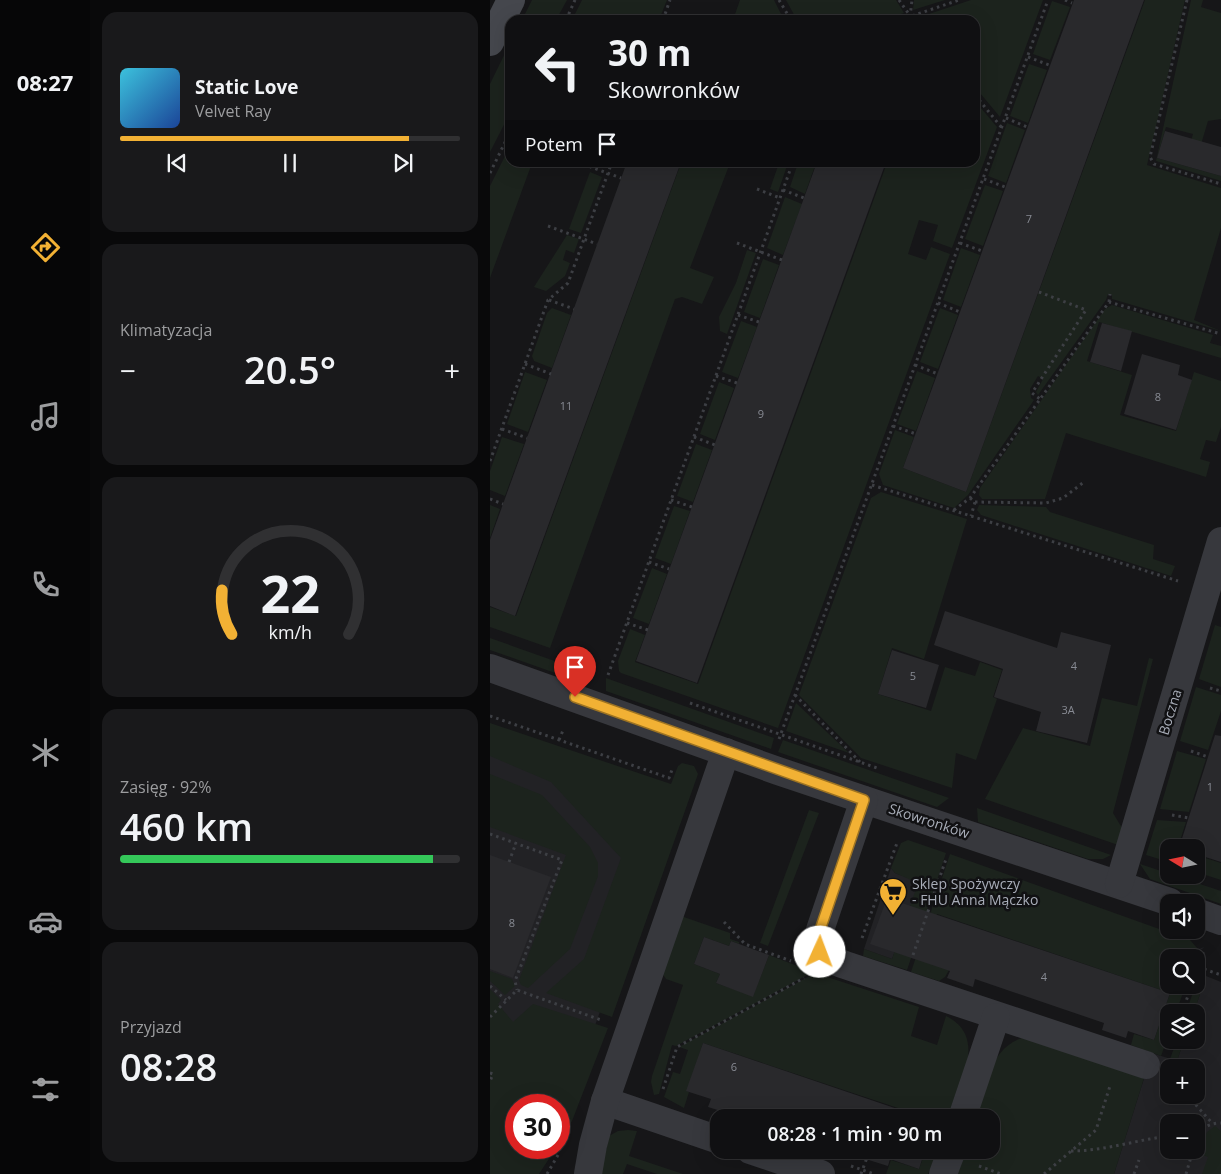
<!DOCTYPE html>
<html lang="pl">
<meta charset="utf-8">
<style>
body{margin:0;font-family:"Open Sans",sans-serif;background:#19191b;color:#f1f3f6;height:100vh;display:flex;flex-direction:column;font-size:19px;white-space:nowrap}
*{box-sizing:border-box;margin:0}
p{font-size:16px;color:#9c9d9f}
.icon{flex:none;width:28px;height:28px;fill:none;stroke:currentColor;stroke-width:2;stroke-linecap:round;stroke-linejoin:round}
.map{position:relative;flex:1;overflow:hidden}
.sheet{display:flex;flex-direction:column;gap:12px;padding:12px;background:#09090a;width:400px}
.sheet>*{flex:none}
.hud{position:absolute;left:15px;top:15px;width:475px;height:152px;border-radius:15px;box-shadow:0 5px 20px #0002,0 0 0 1px #303032;background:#101012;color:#f1f3f6;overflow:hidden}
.needle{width:32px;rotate:280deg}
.buttons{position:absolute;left:670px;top:839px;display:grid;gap:10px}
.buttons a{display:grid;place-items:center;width:45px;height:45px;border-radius:10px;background:#101012;box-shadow:0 5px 20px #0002,0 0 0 1px #303032;font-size:25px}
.speed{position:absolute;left:15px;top:1094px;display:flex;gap:10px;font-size:25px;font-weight:700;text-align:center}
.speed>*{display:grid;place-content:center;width:65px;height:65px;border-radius:50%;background:#101012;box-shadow:0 5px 20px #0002,0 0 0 1px #303032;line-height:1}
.speed .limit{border:8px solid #d22;background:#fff;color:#111}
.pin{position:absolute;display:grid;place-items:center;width:42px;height:42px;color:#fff;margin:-51px -21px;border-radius:50% 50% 50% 0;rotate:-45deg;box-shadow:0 0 5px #0007}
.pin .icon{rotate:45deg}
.me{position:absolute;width:55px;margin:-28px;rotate:2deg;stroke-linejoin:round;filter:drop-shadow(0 0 4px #0008)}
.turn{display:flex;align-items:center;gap:18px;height:105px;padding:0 20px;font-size:22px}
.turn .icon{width:65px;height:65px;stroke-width:2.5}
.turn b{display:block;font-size:35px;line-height:42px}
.then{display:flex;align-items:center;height:48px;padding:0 20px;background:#0003;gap:10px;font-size:19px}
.big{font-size:38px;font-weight:600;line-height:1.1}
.sheet .card{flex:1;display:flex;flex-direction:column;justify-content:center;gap:8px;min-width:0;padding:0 18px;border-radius:15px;background:#19191b}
.sheet .dial{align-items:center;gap:0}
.dial svg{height:130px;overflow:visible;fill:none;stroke:#303032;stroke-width:7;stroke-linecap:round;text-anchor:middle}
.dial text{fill:#f1f3f6;stroke:none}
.song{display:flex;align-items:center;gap:15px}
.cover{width:60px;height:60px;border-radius:8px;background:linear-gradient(135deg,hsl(190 70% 55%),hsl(220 70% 35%))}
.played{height:5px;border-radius:2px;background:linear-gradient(90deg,#f2b134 85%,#303032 85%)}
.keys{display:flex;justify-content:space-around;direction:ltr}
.heat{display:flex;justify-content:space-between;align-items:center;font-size:28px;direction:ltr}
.charge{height:8px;border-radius:4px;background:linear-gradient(90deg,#34c759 92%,#303032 0)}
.trip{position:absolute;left:220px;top:1109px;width:290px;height:50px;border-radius:15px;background:#101012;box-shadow:0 5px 20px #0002,0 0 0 1px #303032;font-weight:600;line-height:50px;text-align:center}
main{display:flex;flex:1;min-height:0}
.tabs{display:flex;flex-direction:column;width:90px;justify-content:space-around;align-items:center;background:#060607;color:#9c9d9f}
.tabs .icon{width:35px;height:35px}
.tabs .on{color:#f2b134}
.tabs b{font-size:22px;color:#f1f3f6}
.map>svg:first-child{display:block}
.built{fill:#222225;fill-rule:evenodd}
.green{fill:#1c231d}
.building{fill:#29292c}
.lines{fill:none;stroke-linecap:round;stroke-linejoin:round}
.path{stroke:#3d3f44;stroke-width:3;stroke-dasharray:2.5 4;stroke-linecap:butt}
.street{stroke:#37383d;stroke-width:28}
.secondary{stroke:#45474d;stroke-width:28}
.route-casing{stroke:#9d7322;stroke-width:12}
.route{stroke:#f2b134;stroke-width:9}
.labels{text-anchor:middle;stroke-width:5;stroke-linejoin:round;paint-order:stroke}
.number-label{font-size:11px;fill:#888b94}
.street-label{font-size:14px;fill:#a8adb8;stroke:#111113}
.poi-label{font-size:14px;fill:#a8adb8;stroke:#111113;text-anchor:start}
</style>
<main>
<nav class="tabs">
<b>08:27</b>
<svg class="icon on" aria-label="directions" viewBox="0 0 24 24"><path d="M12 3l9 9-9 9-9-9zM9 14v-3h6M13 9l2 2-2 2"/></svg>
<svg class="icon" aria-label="music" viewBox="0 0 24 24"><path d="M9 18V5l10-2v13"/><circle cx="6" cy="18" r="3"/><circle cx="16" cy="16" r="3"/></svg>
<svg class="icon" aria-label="phone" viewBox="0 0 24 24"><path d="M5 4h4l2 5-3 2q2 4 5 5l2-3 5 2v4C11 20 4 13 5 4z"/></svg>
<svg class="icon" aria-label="climate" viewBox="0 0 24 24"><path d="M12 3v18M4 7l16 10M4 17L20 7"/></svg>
<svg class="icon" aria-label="car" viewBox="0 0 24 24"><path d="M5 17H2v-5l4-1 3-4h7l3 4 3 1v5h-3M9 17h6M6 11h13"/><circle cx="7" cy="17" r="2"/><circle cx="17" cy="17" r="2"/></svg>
<svg class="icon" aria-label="filters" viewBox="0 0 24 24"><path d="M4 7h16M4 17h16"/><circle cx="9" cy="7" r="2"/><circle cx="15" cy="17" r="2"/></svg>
</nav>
<section class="sheet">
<div class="card">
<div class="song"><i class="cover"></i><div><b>Static Love</b><p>Velvet Ray</p></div></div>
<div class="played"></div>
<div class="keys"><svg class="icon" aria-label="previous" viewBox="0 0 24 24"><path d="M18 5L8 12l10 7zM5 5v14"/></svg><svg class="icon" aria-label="pause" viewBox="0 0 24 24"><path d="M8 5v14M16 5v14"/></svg><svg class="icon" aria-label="next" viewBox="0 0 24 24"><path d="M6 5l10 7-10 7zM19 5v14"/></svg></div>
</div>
<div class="card"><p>Klimatyzacja</p>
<div class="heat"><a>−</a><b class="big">20.5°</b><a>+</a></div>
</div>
<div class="card dial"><svg viewBox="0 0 100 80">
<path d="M14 69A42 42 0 1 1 86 69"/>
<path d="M14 69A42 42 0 0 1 8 42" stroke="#f2b134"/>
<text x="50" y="56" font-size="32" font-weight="700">22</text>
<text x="50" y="72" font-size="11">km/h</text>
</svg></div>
<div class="card"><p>Zasięg · 92%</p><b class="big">460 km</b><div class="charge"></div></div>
<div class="card"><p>Przyjazd</p><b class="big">08:28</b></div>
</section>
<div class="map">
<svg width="731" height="1174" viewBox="0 0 731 1174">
<rect width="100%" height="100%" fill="#161618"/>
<g class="built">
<path d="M0 728 187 796 97 1048 26 1105 17 1174H0Z"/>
<path d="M401 868 405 873 429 882 402 959 374 949Z"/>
<path d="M716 976 731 982V1174H624L662 1053 687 1061 694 1040H706V1012H704ZM679 1068H706V1095H679ZM679 1122H706V1150H679Z"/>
</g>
<g class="green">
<path d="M42 0H77L66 20H32Z"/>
<path d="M92 0H177L169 20H82Z"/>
<path d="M250 0H284L294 20H243Z"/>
<path d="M296 0H406L414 13C381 25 342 20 307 20Z"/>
<path d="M424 0H455L423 10Z"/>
<path d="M481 0H553L510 117 485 87V20H428L427 18Z"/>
<path d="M655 0H695L657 165 731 188V228L704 320 731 331 622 299V295L618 294 616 300 548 395 546 392 553 379 548 376 540 389 541 398 544 400 478 495 464 508 393 485 389 474 405 430 424 437 413 468 476 492Z"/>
<path d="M701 0H713L711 7 731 13V119L718 121 709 151 699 148 703 134 676 127 667 158 731 176V181L666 161Z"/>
<path d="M562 1 580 7 560 60 543 54Z"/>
<path d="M20 43V113L0 152V84Z"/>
<path d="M539 64 557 70 538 123 520 116Z"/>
<path d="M485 101 507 127 462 248 443 241 448 225 429 220 418 254 436 260 441 247 460 254 288 728 131 673 129 671 128 661 140 629 155 635 145 662 208 684 397 163 485 162Z"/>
<path d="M517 123 535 130 516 183 498 176Z"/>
<path d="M20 146V162L42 163 0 278V186Z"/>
<path d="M191 163H240L200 268 224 277 212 304 192 297 185 299 60 648 0 627V607L26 616Z"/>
<path d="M289 163H298L288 192 280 189Z"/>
<path d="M308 163H326L315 194 300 187Z"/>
<path d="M100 172 112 177 91 233 79 229Z"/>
<path d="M495 185 513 191 493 246 475 239Z"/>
<path d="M295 197 312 204 293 255 277 248Z"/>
<path d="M77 235 89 239 84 253 76 250 73 260 80 263 75 276 56 291 44 287Z"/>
<path d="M471 248 490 255 471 307 453 300Z"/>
<path d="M257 250 266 253 237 334 230 331 229 317 246 283Z"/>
<path d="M273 259 289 265 270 318 254 312Z"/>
<path d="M622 305 723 335 720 343 731 346V358L609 322 597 361 642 375 630 415 686 431 704 372 731 381V427L726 442 716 440 710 459 720 462 716 477 576 433 555 499H492L489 495 490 488 615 309Z"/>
<path d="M62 308 81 315 62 368 44 361 42 356 57 313Z"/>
<path d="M450 308 468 315 448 369 430 362Z"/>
<path d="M251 321 267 327 248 378 232 372Z"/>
<path d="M427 371 445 378 426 431 407 424Z"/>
<path d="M35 372 57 380 38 432 17 424Z"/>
<path d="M229 382 244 388 225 440 210 434Z"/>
<path d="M12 437 34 444 15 496 0 490V471Z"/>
<path d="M206 444 222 450 203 502 187 496Z"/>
<path d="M391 492 477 519 434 659 402 648 388 694 441 711 455 667 485 676 490 662 512 670 503 697 507 699 486 760 466 753 462 788 371 758 309 695 381 498Z"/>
<path d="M0 505 10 509 0 538Z"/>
<path d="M489 505 556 507 560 512 664 545 663 559 685 566 681 576 491 515 487 510Z"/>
<path d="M184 506 200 511 181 564 165 558Z"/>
<path d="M162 568 177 574 159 624 143 618Z"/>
<path d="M725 625 731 627V687L709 679Z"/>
<path d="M0 638 76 665 68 674 0 650Z"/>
<path d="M659 658 663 659 623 813 635 833 631 846 495 799 533 728 600 746 612 698 647 706Z"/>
<path d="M116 678 284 738 281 749 116 691Z"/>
<path d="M706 687 731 695V711L718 750 690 741Z"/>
<path d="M306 703 359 753 296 731Z"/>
<path d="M0 723 181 784 188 766 192 763 204 766 208 774 122 1017 56 993 94 959 131 858 61 782 0 756Z"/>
<path d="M293 740 459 798 447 807 288 752Z"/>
<path d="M687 751 716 759 699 812 670 809Z"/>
<path d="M0 774 52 795 100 847 108 863V876L80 949 38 988 31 985 29 980 76 855 0 827Z"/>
<path d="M487 808 621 855 613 859H598L488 822Z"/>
<path d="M319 810 329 813 278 946 270 943Z"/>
<path d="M667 820 696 822 688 847 679 848V862L656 855Z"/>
<path d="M418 840 456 853 417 970 373 956 374 949 402 959 428 883 405 873 401 868 411 843Z"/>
<path d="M460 854 700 940 708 949 705 957 679 958V985H696L686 1012H679V1034L671 1056 641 1045 644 1034 664 1040 680 993 447 914 430 960 459 970 455 977 449 981 421 972Z"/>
<path d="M706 855 731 863V880L706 872Z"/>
<path d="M650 864 686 876 690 881 695 879 731 891V904L660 879Z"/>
<path d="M191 916 240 933V939L249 942V944L241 941 239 946 214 937 204 964 230 974 226 983 263 996 279 955 323 972 186 1046 182 1045 169 1094 164 1095 161 1082 162 1076 193 985 176 979 172 973Z"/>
<path d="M0 971 22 979 25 986 15 995 0 981Z"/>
<path d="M325 973 429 1007 421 1036 447 1045 456 1016C499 1037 469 1085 458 1117H435L213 1043 197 1091 199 1092 194 1108 174 1097 183 1072 190 1074 198 1050 189 1047Z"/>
<path d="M709 976H716L704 1012H696Z"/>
<path d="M0 989 11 1000 8 1004 23 1022 43 1004 118 1028 82 1121 69 1143V1105H26V1148H66L49 1174H0Z"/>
<path d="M532 1038 655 1075 624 1174H466L474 1150H501V1118L484 1117C494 1089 500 1048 532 1038Z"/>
<path d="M687 1040H694L687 1061 680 1059Z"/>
<path d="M725 1126 731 1131V1174H712L718 1157 710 1154 717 1132Z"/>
<path d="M138 1130 147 1131 139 1156 193 1174H167L137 1164 133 1174H112L111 1172 119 1136 128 1131Z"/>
<path d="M436 1150H448L438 1174H396L401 1160 429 1169Z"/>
</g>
<g class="building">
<path d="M584 0H654L476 492 413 468Z"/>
<path d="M675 131 731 147V176L667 158Z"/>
<path d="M137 162H191L25 616 0 606V540Z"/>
<path d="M327 162H396L207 683 146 661Z"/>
<path d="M612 323 642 331 631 371 600 362Z"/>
<path d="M652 354 690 365 688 375 702 380 686 430 634 414Z"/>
<path d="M455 611 567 648 571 632 621 645 597 743 546 731 551 712 504 697 513 669 444 645Z"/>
<path d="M402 650 449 665 436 708 388 694Z"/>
<path d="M725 735 731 736V862L706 854V848H689Z"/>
<path d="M0 855 61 877 23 978 0 969Z"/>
<path d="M397 898 680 993 664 1040 638 1031 636 1038 612 1030 614 1023 485 979 483 987 457 978 460 971 380 944Z"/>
<path d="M214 937 239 946 241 941 279 955 263 997 226 983 230 974 204 964Z"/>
<path d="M213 1043 434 1118H275L249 1109 247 1116 218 1107 221 1099 196 1091Z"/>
<path d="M372 1150H435L429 1169 400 1159 398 1166 369 1157Z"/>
</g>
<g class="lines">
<g class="path">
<path d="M289 0 301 20"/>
<path d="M409 0 423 20"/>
<path d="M575 0 582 3"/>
<path d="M697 0 660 157 664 164 731 184"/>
<path d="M420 17 422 0"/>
<path d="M76 20 85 0"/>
<path d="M173 20 180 0"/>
<path d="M410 20 469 0"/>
<path d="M538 57 559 65"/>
<path d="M485 95 512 128"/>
<path d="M516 118 537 127"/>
<path d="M87 162 131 178"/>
<path d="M0 173 20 132"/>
<path d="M494 179 515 187"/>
<path d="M267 189 290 198"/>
<path d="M293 190 314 198"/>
<path d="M58 226 107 244"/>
<path d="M247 243 292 260"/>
<path d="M470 243 492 251"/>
<path d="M549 292 596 310 542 393 550 399"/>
<path d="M59 300 84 309"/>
<path d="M619 302 620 294"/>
<path d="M448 303 470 312"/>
<path d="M248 315 269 322"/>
<path d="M35 364 61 374"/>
<path d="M425 365 448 374"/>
<path d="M226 376 247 383"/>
<path d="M403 426 426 434"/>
<path d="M12 429 37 438"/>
<path d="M204 437 225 445"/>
<path d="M0 461 58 300 78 283 122 162"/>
<path d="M382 485 688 581"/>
<path d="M480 498 485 502 481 516"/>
<path d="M0 499 13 504"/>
<path d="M181 500 202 507"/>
<path d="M485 502 556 503 573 498 594 482"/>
<path d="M464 510 480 498 619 302 731 334"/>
<path d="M159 562 179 569"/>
<path d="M137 623 158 630"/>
<path d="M118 675 303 162"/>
<path d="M720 688 731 691"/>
<path d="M305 695 370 762"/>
<path d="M200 703 387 768"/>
<path d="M0 716 179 778 183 767"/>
<path d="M289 739 558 0"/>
<path d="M69 740 74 728"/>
<path d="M701 751 718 757"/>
<path d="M682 815 699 818"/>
<path d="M0 834 72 860 25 981 27 990"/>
<path d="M19 862 26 843"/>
<path d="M698 875 711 880"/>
<path d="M234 922 255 944 301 961"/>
<path d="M372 938 407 843"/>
<path d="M423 955 456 859"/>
<path d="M708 967 731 975"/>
<path d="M706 973 713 954 712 948"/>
<path d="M0 986 16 1000"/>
<path d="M692 1012 702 985"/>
<path d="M0 1017 27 990 111 1020"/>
<path d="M0 1073 3 1074 0 1081"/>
<path d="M173 1089 187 1047 314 978"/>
<path d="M697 1095 722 1123"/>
<path d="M706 1141C710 1129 718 1123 731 1123"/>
<path d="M581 1151C614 1151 646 1140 679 1136"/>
<path d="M361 1166 384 1174"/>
<path d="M489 1166 511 1174"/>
<path d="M57 1174 68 1155"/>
<path d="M371 1174 379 1152"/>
<path d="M554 1174 606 1130 620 1086"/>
<path d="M644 1174 649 1160"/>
<path d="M696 1174 703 1150"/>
</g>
<g class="street">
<path d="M0 668 288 771 680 902"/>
<path d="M374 800 330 930C325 957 338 959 361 967L656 1065"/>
<path d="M629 884 731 541"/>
<path d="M706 912 731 921"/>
<path d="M115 1101 229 1140"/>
<path d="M472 1118 506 1017"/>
<path d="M260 1150 331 1174"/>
<path d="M98 1174 103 1145 115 1101 236 752"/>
<path d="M453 1174 462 1150"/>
</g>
<path class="secondary" d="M0 42 21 0"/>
</g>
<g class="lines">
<defs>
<path id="route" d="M85 697 374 800 330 930 328 942 330 952"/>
</defs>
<use href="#route" class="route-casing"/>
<use href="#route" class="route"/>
</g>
<defs>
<symbol id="supermarket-pin" viewBox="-11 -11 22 30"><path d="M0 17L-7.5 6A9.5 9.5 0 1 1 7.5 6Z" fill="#f2b134" stroke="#111113"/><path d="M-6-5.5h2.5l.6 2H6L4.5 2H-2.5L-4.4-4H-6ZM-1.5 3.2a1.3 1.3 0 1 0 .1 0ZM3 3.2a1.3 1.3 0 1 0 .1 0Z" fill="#111"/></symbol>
</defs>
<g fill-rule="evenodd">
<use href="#supermarket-pin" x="387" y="876" width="32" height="43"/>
</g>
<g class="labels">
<g class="number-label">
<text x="539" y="223">7</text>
<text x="668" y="401">8</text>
<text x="76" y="410">11</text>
<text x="271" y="418">9</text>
<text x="584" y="670">4</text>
<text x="423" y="680">5</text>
<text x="578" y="714">3A</text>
<text x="720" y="791">1</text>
<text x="22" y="927">8</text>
<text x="554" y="981">4</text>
<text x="244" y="1071">6</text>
</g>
<g class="street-label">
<text transform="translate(680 712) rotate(-73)" y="5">Boczna</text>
<text transform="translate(439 821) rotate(18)" y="5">Skowronków</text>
</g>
<g class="poi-label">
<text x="422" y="889">Sklep Spożywczy<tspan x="422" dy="16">- FHU Anna Mączko</tspan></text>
</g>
</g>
</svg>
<div class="buttons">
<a><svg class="needle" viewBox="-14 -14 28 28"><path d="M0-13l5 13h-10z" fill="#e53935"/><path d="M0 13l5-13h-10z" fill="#9c9d9f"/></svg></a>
<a><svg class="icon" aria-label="sound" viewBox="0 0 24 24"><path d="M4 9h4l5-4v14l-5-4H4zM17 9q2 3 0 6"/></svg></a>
<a><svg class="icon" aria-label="search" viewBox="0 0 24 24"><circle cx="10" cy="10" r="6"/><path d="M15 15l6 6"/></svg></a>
<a><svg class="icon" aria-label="layers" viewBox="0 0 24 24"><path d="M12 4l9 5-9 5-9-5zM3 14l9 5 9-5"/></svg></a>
<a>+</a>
<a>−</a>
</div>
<div class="speed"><div class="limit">30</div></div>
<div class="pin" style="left:85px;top:697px;background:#d93025"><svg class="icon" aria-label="arrive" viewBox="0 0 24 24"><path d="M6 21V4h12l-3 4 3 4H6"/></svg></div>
<svg class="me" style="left:330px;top:952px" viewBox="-20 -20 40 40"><circle r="19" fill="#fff"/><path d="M0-13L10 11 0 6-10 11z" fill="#f2b134"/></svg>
<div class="trip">08:28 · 1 min · 90 m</div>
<div class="hud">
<div class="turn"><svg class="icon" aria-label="left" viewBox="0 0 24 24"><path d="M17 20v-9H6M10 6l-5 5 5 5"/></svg><div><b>30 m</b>Skowronków</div></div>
<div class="then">Potem<svg class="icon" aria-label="arrive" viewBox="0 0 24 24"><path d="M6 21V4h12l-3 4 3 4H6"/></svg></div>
</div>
</div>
</main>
